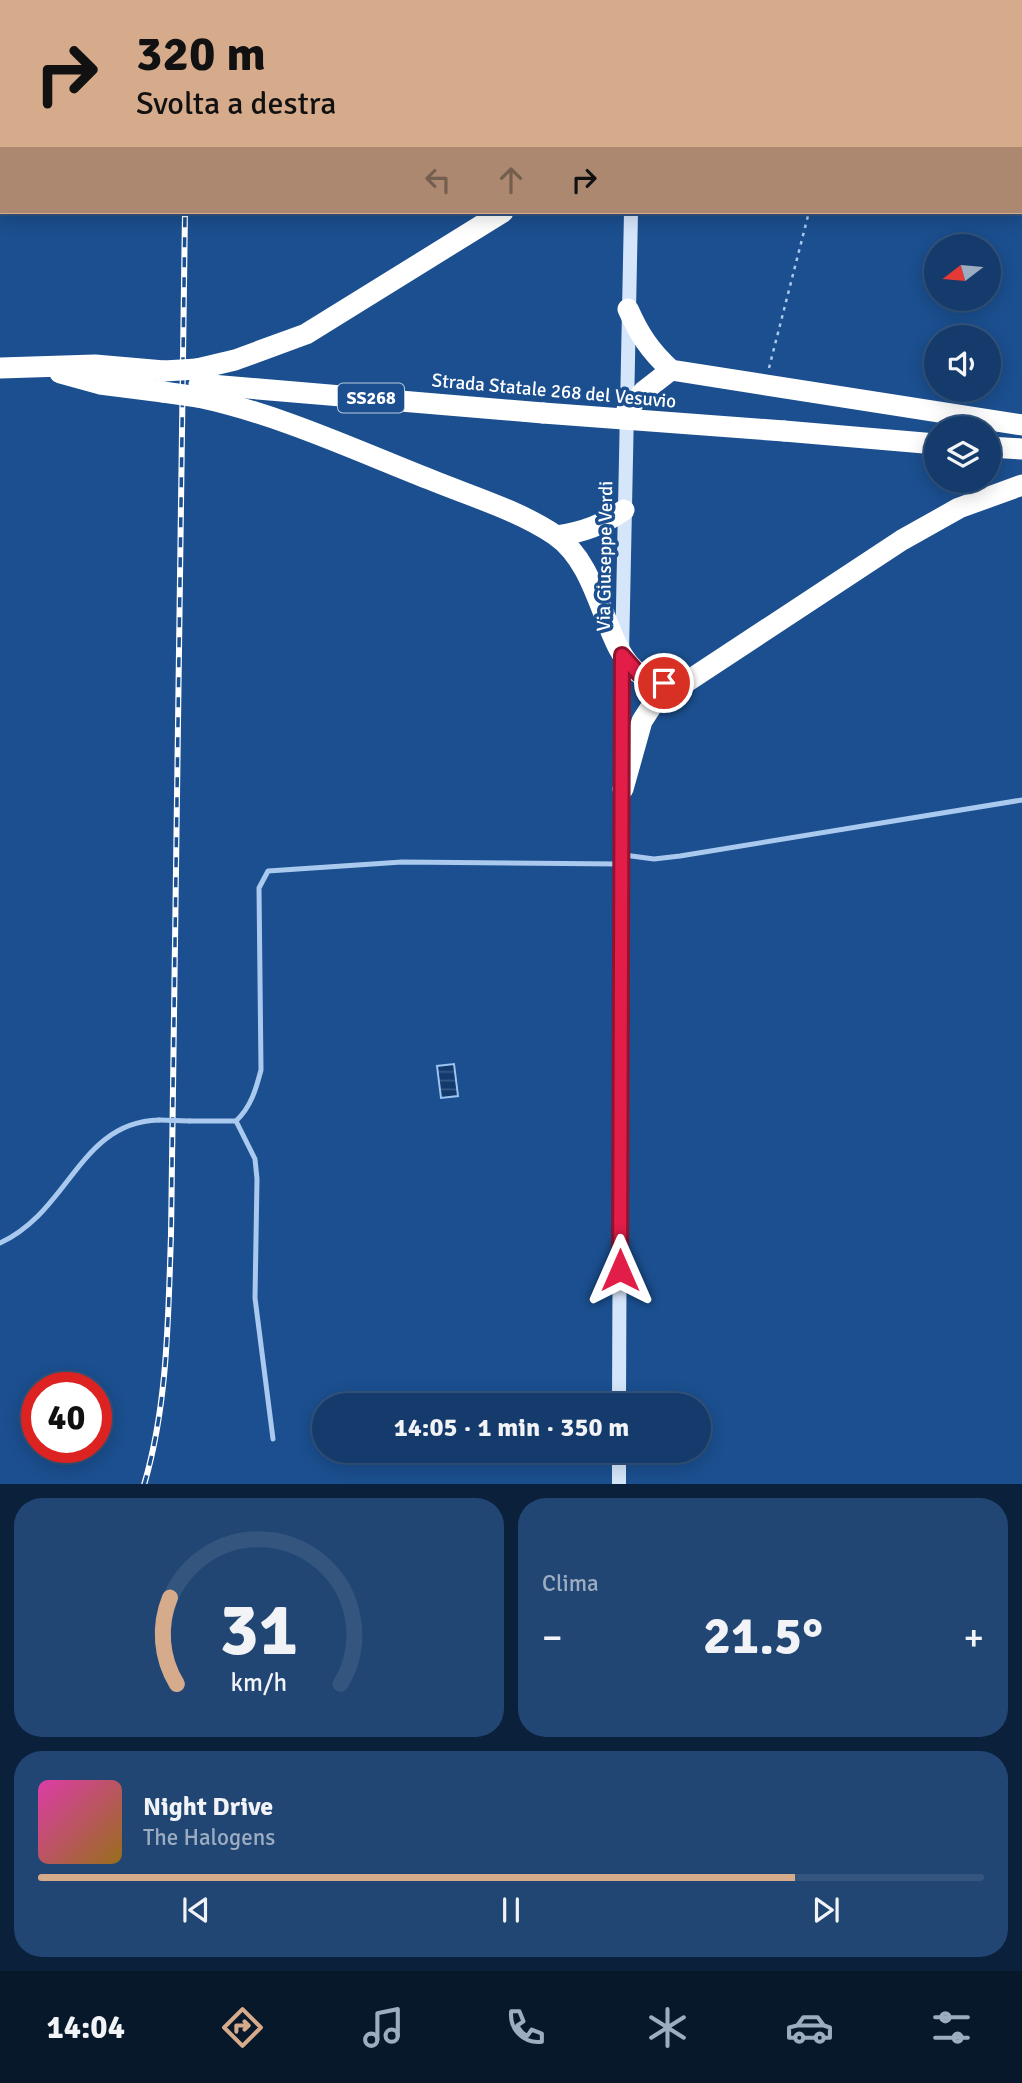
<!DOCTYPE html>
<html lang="it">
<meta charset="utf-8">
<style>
body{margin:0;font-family:Signika,sans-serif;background:#214673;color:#f1f3f6;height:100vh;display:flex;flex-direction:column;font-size:26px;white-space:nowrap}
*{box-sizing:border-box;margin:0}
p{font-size:23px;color:#9dadc1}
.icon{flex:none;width:38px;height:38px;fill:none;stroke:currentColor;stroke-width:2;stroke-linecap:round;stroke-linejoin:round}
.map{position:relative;height:1484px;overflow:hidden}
.drawer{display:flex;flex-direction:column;gap:14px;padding:14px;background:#0b203b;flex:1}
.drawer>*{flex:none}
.banner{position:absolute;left:0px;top:0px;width:1022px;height:214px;box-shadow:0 4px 18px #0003,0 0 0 2px #33557e;background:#d6ab8b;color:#111;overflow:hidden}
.needle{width:46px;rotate:254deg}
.buttons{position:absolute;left:924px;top:234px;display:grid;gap:14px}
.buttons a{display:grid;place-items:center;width:77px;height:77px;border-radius:50%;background:#143b6b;box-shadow:0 4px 18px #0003,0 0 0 2px #33557e;font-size:35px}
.speed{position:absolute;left:21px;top:1372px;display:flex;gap:14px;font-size:35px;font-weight:700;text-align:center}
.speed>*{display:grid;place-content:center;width:91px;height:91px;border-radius:50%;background:#143b6b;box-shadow:0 4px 18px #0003,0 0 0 2px #33557e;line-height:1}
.speed .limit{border:10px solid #d22;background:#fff;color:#111}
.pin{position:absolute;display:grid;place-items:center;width:60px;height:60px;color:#fff;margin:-30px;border:4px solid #fff;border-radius:50%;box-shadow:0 2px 7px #0007}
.me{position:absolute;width:77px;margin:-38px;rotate:0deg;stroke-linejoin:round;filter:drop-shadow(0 0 5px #0008)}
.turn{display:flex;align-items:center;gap:24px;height:147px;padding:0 21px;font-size:32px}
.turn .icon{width:91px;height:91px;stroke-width:2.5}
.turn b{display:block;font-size:49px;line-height:60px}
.lanes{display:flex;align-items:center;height:66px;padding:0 21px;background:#0003;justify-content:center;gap:35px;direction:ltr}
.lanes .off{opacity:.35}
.big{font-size:52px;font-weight:800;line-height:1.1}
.drawer .widget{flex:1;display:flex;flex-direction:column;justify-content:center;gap:10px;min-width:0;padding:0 24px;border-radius:28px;background:#214673}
.drawer .dial{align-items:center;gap:0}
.dial svg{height:182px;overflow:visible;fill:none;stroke:#33557e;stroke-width:7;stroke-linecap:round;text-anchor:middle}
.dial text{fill:#f1f3f6;stroke:none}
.song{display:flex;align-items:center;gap:21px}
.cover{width:84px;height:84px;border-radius:10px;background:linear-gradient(135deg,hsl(320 70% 55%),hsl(40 70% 35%))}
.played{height:7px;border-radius:4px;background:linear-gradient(90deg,#d6ab8b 80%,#33557e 80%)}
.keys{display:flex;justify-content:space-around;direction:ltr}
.heat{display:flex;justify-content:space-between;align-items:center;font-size:38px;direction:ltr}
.drawer .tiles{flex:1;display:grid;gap:14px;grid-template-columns:1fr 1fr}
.widget:last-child{grid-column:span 2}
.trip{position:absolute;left:312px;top:1393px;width:399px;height:70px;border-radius:35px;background:#143b6b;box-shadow:0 4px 18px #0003,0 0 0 2px #33557e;font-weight:800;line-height:70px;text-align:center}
.dock{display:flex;height:112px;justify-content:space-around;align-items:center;background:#08182b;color:#9dadc1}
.dock .icon{width:49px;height:49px}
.dock .active{color:#d6ab8b}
.dock b{font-size:32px;color:#f1f3f6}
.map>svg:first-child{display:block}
.water{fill:url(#water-rules);stroke:#9cc4f0;stroke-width:2}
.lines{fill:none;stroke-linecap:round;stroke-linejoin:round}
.path{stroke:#a9c9ee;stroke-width:2.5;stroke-dasharray:3.5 5;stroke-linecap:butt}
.lane{stroke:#a9c9ee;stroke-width:5}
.secondary{stroke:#d6e6fa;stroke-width:14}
.highway{stroke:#fff;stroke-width:21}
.rail-casing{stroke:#fff;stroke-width:6}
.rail{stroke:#1b4f8f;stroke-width:3.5;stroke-dasharray:10;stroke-linecap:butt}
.lane-bridge{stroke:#a9c9ee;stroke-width:5}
.highway-bridge{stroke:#fff;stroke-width:21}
.route-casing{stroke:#92132f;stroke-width:18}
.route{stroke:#e11d48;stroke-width:12}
.labels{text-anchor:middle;stroke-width:7;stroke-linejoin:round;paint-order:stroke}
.shield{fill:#1b4f8f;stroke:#bbcadd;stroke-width:2}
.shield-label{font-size:18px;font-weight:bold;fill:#fff}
.street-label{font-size:19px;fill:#fff;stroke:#1b4f8f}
</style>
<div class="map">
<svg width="1022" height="1485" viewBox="0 0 1022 1485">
<defs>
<pattern id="water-rules" width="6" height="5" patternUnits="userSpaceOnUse" patternTransform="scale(1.75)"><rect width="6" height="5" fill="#123a6d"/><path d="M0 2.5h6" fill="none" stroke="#365883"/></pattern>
</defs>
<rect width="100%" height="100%" fill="#1b4f8f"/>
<path class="water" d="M454 1064 458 1096 441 1098 437 1066Z"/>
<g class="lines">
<g class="path">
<path d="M865 2 866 0"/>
<path d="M769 368 809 212"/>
</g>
<g class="lane">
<path d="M624 855 654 859 680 856 1022 800"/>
<path d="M190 1121H236C251 1107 256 1089 261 1070L259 888 268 871 402 862 619 864"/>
<path d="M236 1121 255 1159 257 1179 255 1298 273 1439"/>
<path d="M0 1243C70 1211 79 1122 159 1120"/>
</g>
<g class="secondary">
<path d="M637 2V0"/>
<path d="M619 1405 622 655 631 212"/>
<path d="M619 1485V1451"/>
</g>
<g class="highway">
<path d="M628 309C639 334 650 351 671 370L1022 425"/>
<path d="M0 368 95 365 164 371"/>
<path d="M197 369 235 360 306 334 503 212"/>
<path d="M60 373 100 384 163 392"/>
<path d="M199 384 543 413"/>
<path d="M198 397C278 414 353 449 429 479 470 496 518 510 555 535 603 568 603 650 640 674 652 682 666 683 681 685"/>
<path d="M627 410 644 391 671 370"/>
<path d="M784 431 936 444"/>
<path d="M989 447 1022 449"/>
<path d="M557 536C583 532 603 525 624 510"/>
<path d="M623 789 642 721 653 704 902 540 959 508 1022 485"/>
</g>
<defs>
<g id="rail">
<path d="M187 2V0"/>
<path d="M144 1485C168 1404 168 1318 171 1235L185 212"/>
</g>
</defs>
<use href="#rail" class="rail-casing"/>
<use href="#rail" class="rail"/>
<path class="lane-bridge" d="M159 1120 190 1121"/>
<g class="highway-bridge">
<path d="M164 371 197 369"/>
<path d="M163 392 198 397"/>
<path d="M543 413 784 431"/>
</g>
</g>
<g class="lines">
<defs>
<path id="route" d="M620 1270 622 655 639 674 664 683"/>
</defs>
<use href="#route" class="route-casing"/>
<use href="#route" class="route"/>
</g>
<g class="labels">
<rect class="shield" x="338" y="383.5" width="66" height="29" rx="5"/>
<g class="shield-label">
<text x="371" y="404">SS268</text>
</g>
<g class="street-label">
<text transform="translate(554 390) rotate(5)" y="7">Strada Statale 268 del Vesuvio</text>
<text transform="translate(604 556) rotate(-89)" y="7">Via Giuseppe Verdi</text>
</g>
</g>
</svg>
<div class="buttons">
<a><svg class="needle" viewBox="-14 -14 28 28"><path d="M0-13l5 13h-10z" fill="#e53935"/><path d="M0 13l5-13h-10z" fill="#9dadc1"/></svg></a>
<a><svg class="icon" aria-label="sound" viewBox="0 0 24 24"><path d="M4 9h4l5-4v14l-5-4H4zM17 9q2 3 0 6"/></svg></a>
<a><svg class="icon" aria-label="layers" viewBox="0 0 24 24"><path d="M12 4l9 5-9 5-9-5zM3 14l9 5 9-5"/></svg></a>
</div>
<div class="speed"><div class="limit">40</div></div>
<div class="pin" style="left:664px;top:683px;background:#d93025"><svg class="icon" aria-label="arrive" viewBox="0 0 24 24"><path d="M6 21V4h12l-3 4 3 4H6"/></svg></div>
<svg class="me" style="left:620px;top:1270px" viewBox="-20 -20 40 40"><path d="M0-17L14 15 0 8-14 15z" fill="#e11d48" stroke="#fff" stroke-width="4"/></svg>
<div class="trip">14:05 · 1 min · 350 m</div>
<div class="banner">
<div class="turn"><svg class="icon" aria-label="right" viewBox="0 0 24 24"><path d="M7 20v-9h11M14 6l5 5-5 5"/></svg><div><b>320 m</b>Svolta a destra</div></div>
<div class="lanes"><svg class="icon off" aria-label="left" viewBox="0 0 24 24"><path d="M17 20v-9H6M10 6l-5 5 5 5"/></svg><svg class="icon off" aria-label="ahead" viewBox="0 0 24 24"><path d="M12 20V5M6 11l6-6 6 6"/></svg><svg class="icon" aria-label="right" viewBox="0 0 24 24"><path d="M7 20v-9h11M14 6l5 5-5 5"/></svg></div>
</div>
</div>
<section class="drawer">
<div class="tiles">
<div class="widget dial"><svg viewBox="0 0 100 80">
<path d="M14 69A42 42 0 1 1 86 69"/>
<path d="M14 69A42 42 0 0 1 11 31" stroke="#d6ab8b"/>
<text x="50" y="56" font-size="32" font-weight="700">31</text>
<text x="50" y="72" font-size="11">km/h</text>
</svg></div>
<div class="widget"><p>Clima</p>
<div class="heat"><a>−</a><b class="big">21.5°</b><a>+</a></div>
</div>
<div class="widget">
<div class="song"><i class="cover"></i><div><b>Night Drive</b><p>The Halogens</p></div></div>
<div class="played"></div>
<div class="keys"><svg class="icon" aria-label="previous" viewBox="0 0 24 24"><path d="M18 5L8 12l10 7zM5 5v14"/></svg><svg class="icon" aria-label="pause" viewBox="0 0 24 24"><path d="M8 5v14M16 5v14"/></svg><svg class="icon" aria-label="next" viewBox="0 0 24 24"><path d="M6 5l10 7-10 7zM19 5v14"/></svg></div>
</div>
</div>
</section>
<nav class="dock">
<b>14:04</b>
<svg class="icon active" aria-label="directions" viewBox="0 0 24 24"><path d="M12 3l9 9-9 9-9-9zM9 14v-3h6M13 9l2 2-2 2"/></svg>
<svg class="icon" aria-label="music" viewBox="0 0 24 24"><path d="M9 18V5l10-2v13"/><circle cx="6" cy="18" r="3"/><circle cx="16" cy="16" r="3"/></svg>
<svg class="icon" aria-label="phone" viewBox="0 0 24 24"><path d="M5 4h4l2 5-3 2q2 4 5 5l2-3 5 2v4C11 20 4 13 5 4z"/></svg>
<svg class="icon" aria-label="climate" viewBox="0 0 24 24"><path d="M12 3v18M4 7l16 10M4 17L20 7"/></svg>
<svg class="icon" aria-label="car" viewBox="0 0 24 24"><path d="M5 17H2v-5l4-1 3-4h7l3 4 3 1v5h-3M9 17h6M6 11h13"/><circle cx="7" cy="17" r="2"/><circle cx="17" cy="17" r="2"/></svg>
<svg class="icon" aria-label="filters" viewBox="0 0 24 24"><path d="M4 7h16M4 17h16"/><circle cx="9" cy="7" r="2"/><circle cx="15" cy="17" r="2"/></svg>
</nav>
